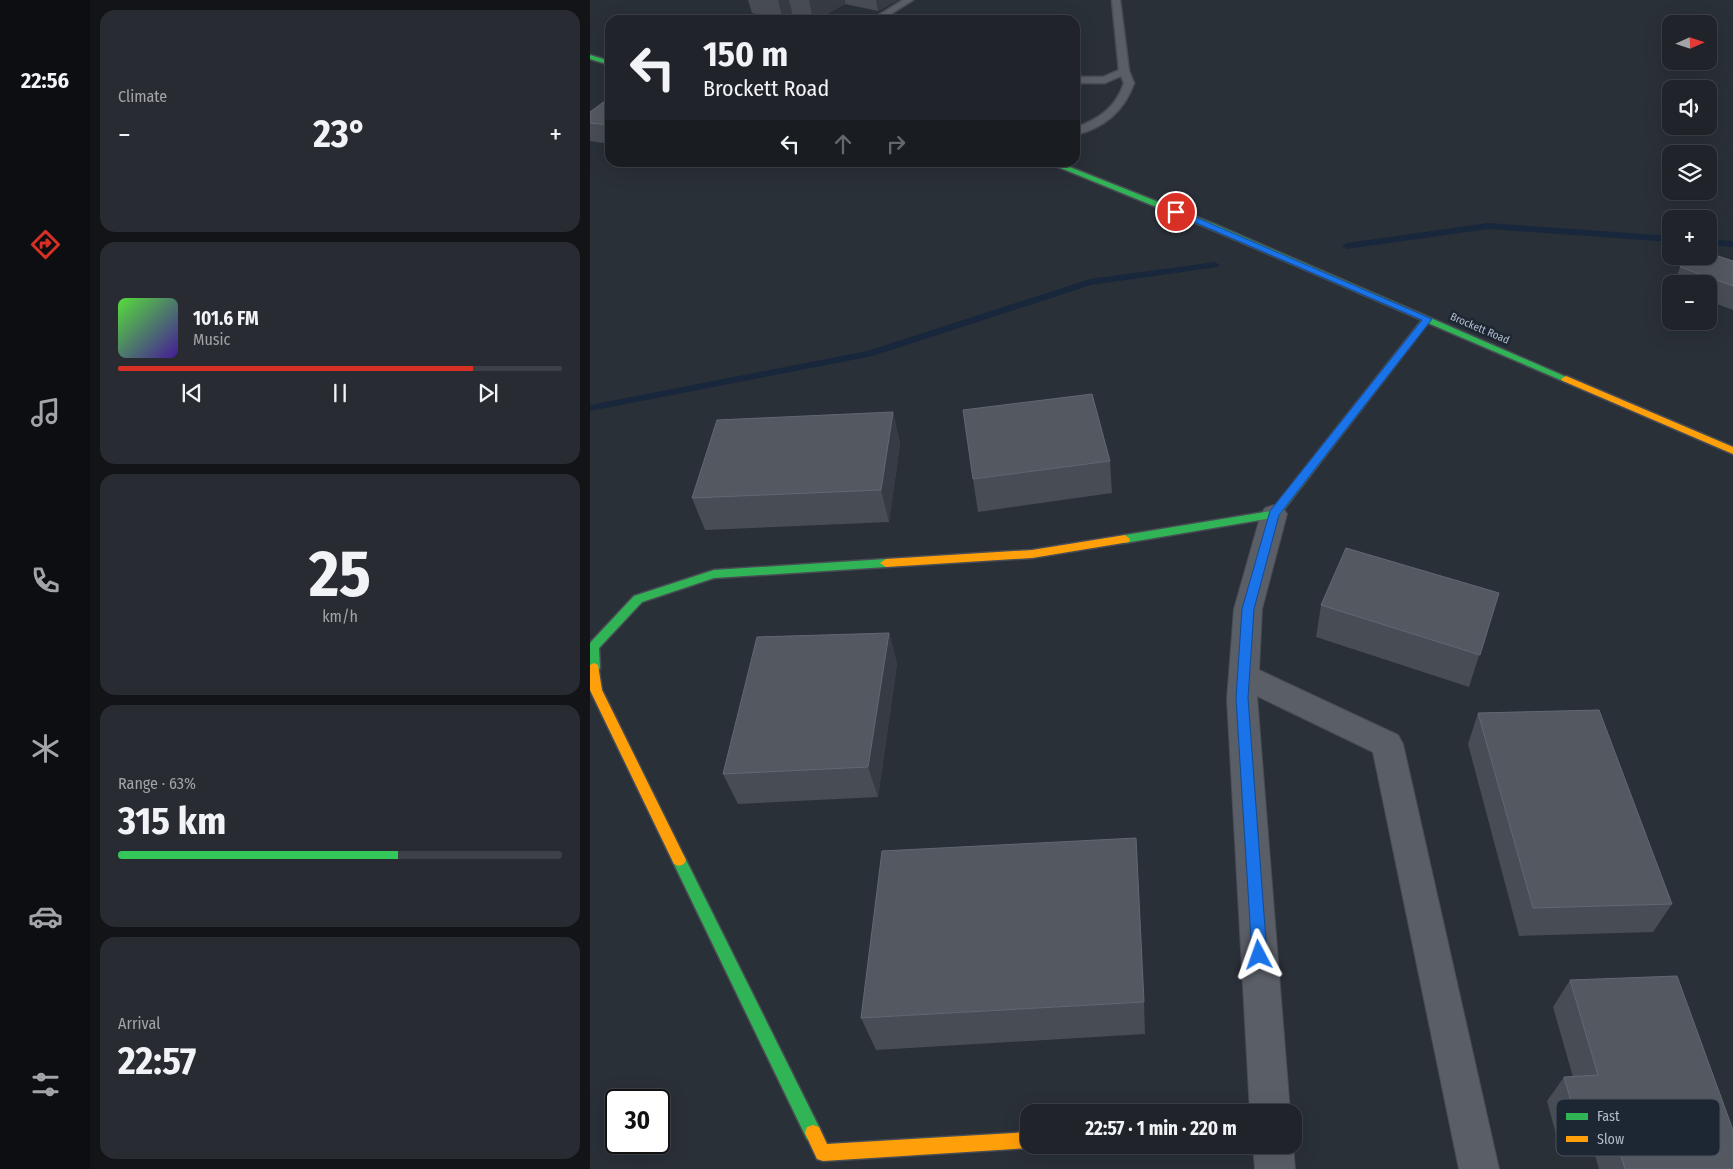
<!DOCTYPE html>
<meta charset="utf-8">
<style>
body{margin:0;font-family:"Fira Sans Condensed",sans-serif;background:#282c32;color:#f1f3f6;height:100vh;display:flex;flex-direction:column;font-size:19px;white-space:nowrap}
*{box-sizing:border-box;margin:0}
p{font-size:16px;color:#a2a4a8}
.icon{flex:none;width:28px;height:28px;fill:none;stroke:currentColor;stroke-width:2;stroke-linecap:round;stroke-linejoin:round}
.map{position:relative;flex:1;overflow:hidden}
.drawer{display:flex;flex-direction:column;gap:10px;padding:10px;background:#121417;width:500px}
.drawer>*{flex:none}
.top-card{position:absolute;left:15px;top:15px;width:475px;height:152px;border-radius:15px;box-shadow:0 5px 20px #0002,0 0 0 1px #3d4147;background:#20242a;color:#f1f3f6;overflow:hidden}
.needle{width:32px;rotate:87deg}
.buttons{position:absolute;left:1072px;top:15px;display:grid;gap:10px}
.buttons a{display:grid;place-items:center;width:55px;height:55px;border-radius:10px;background:#20242a;box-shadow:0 5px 20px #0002,0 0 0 1px #3d4147;font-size:25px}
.speed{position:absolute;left:15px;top:1089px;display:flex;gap:10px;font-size:25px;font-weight:700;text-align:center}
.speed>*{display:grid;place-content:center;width:65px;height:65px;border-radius:50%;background:#20242a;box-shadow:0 5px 20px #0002,0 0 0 1px #3d4147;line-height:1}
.speed .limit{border:2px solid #111;border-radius:8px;background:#fff;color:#111}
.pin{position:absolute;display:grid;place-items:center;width:42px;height:42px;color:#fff;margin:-21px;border:2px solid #fff;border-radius:50%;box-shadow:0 1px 5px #0007}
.me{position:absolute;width:55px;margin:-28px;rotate:356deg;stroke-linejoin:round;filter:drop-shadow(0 0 4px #0008)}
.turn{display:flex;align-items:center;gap:18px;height:105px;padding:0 15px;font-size:22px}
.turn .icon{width:65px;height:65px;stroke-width:2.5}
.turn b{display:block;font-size:35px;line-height:42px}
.lanes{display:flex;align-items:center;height:48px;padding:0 15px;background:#0003;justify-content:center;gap:25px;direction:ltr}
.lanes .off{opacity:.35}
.big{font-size:38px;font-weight:700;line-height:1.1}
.drawer .widget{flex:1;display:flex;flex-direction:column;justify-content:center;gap:8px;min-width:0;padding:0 18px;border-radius:15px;background:#282c32}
.drawer .dial{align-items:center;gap:0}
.dial b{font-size:65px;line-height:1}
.song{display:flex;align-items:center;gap:15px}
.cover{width:60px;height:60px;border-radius:8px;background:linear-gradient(135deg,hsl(110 70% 55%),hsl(260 70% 35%))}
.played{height:5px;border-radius:2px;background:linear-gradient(90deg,#d93025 80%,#3d4147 80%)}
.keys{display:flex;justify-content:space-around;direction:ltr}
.heat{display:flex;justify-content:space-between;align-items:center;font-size:28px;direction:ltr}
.charge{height:8px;border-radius:4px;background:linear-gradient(90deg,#34c759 63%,#3d4147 0)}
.trip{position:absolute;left:430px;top:1104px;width:282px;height:50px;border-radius:15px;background:#20242a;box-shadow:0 5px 20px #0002,0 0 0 1px #3d4147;font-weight:700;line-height:50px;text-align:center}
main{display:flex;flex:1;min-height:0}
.tabs{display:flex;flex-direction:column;width:90px;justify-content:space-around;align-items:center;background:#0d0e11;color:#a2a4a8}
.tabs .icon{width:35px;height:35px}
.tabs .active{color:#d93025}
.tabs b{font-size:22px;color:#f1f3f6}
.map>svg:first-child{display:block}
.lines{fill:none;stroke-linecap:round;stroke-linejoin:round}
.stream{fill:#19273c;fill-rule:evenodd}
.lane-casing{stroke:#484c55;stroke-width:3}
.street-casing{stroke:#484c55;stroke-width:2}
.fast-casing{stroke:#484c55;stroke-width:3}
.slow-casing{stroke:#484c55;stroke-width:3}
.lane{fill:#5a5e66;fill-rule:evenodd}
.street{fill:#5a5e66;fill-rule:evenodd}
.fast{fill:#30b455;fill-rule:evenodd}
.slow{fill:#ff9f0a;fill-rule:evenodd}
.wall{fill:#474c55}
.shaded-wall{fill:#373c44}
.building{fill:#535861;stroke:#626872}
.route{fill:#1a73e8;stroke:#114b97}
.labels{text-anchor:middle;stroke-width:5;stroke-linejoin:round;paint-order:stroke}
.far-street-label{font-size:11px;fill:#b4bcc9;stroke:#1d2633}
.key{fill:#1d2633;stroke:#4a5360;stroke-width:1}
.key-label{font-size:14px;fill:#b4bcc9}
</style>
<main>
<nav class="tabs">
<b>22:56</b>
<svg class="icon active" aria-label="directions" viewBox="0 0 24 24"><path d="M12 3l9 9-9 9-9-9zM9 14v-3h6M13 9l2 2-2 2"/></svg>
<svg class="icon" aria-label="music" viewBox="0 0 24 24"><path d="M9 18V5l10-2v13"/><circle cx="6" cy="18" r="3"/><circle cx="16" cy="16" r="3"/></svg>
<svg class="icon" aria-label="phone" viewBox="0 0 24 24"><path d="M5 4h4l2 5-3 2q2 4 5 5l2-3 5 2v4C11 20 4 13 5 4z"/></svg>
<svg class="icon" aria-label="climate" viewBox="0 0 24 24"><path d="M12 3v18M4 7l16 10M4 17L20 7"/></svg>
<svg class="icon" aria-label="car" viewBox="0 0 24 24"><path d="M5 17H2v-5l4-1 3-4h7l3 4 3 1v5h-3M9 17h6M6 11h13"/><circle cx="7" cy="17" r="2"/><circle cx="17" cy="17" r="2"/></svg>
<svg class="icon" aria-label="filters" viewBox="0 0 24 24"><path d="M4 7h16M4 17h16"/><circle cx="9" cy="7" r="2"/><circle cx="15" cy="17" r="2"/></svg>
</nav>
<section class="drawer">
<div class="widget"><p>Climate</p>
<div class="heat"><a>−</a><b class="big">23°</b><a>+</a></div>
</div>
<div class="widget">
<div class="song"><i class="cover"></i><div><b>101.6 FM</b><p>Music</p></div></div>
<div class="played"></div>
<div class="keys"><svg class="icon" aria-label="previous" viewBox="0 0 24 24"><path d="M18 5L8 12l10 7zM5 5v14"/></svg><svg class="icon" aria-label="pause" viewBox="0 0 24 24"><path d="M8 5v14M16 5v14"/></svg><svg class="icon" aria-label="next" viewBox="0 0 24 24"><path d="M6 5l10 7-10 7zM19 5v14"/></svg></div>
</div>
<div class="widget dial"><b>25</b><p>km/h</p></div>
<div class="widget"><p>Range · 63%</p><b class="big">315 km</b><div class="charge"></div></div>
<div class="widget"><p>Arrival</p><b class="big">22:57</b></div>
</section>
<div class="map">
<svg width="1143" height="1169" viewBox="0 0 1143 1169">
<rect width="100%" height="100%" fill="#2a3038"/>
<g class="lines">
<g class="stream">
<path d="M898 223 1081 236V242L898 229 757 249 752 246 757 243Z"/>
<path d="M1119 239 1143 241V247L1119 245Z"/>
<path d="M625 262 630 265 628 267 501 285 283 356 0 411V405L277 351 500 279Z"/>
</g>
<defs>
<g id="lane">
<path d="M313 0H323L291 20H281Z"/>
<path d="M522 0H530L539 71 544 83C534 111 514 128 485 135V128C509 119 526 108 534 83L531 76 515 83H485V77H513L529 70Z"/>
</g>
<g id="street">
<path d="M684 505 693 508 697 514 672 609 669 670 808 735 813 744 909 1169H869L783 752 667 696 700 1112H660L637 699 644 609 671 514 675 508Z"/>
<path d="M663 1145H703L705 1169H665Z"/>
</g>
<g id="fast">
<path d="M0 55 20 61V65L0 59Z"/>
<path d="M456 162H467L624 224 981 379 976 382 973 381 838 323 688 517 535 543 531 542 530 539 535 535 681 511 832 320 618 228Z"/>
<path d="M296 559 302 563 296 567 124 578 52 602 9 648 10 668 8 671H0V643L44 596 124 570Z"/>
<path d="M89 854 94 856 229 1127 231 1133 229 1139 223 1141 217 1139 82 860 84 856Z"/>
</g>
<g id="slow">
<path d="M976 376 1143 447V454L973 381 971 379Z"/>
<path d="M535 535 540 539 539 542 442 558 296 567 290 563 296 559 442 550Z"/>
<path d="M4 663 8 665 12 690 96 860 94 864 89 866 84 864 0 690V665Z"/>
<path d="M223 1125 229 1127 237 1144 439 1132V1145H445L439 1148 233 1161 227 1159 215 1133 217 1127Z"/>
</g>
</defs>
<use href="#lane" class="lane-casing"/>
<use href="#street" class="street-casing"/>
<use href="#fast" class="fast-casing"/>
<use href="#slow" class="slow-casing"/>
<use href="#lane" class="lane"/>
<use href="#street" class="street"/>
<use href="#fast" class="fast"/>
<use href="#slow" class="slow"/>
</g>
<g class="wall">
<path d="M158 0H308L288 11 255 4 225 20H221L203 16 194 20H189L162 13Z"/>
<path d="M20 98V144L0 141V123Z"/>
<path d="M1143 261V310L1119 301V284H1084L1090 267Z"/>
<path d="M303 412 310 444 299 522 115 530 102 498Z"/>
<path d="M520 461 522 493 388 512 383 479Z"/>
<path d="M909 593 879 687 726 637 731 605Z"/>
<path d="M299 633 307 664 288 797 148 804 133 774Z"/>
<path d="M888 713 1082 904 1063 932 929 936 878 744Z"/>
<path d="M980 980 1143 1169H1009L1003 1148 970 1149 957 1101 974 1077H983L963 1007Z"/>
<path d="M554 1002 555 1034 286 1050 271 1018Z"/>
</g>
<g class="shaded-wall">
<path d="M188 0H199L203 16 194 20H193Z"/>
<path d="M219 0H255V4L223 20Z"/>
<path d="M286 0H308L288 11Z"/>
<path d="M303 412 310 444 299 522 291 490Z"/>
<path d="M299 633 307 664 288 797 278 767Z"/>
</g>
<g class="building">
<path d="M19 98H20V125L0 123V112Z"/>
<path d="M1119 253 1143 261V286L1090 267 1101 256H1119Z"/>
<path d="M502 394 520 461 383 479 373 410Z"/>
<path d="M303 412 291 490 102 498 127 420Z"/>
<path d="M756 548 909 593 890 655 731 605Z"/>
<path d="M299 633 278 767 133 774 167 637Z"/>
<path d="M1009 710 1082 904 943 908 888 713Z"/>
<path d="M546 838 554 1002 271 1018 292 851Z"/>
<path d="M1087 976 1143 1130V1169H1035L1022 1125 988 1126 974 1077 1008 1075 980 980Z"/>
</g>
<path class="route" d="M583 210H589L842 319 689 515 664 609 658 698 677 955 674 960 669 962 664 960 662 955 646 698 652 609 680 511 832 320 583 213Z"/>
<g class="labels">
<g class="far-street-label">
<text transform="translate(890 328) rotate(23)" y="4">Brockett Road</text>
</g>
</g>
<rect x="966" y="1099" width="164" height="57" rx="8" class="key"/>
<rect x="976" y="1113" width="22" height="7" fill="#30b455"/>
<rect x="976" y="1136" width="22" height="6" fill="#ff9f0a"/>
<g class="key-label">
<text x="1007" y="1121">Fast</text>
<text x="1007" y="1144">Slow</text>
</g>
</svg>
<div class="buttons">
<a><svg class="needle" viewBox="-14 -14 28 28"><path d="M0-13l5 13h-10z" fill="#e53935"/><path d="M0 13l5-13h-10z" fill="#a2a4a8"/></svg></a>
<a><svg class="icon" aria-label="sound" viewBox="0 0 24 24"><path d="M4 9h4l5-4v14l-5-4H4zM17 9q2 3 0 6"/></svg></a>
<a><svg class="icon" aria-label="layers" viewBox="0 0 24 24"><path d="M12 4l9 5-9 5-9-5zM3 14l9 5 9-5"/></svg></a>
<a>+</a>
<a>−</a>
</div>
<div class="speed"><div class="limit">30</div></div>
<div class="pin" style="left:586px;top:212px;background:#d93025"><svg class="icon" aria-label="arrive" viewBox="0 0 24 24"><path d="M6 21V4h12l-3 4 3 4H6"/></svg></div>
<svg class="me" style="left:669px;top:955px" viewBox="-20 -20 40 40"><path d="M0-17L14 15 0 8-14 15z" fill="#1a73e8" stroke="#fff" stroke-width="4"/></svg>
<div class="trip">22:57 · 1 min · 220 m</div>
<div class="top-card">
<div class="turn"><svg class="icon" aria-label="left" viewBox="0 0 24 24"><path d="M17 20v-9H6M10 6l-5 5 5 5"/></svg><div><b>150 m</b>Brockett Road</div></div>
<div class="lanes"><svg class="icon" aria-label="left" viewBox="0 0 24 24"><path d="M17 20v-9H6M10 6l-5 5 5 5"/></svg><svg class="icon off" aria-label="ahead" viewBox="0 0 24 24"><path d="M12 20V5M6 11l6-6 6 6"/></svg><svg class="icon off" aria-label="right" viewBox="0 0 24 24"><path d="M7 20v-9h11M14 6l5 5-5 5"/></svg></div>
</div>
</div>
</main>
